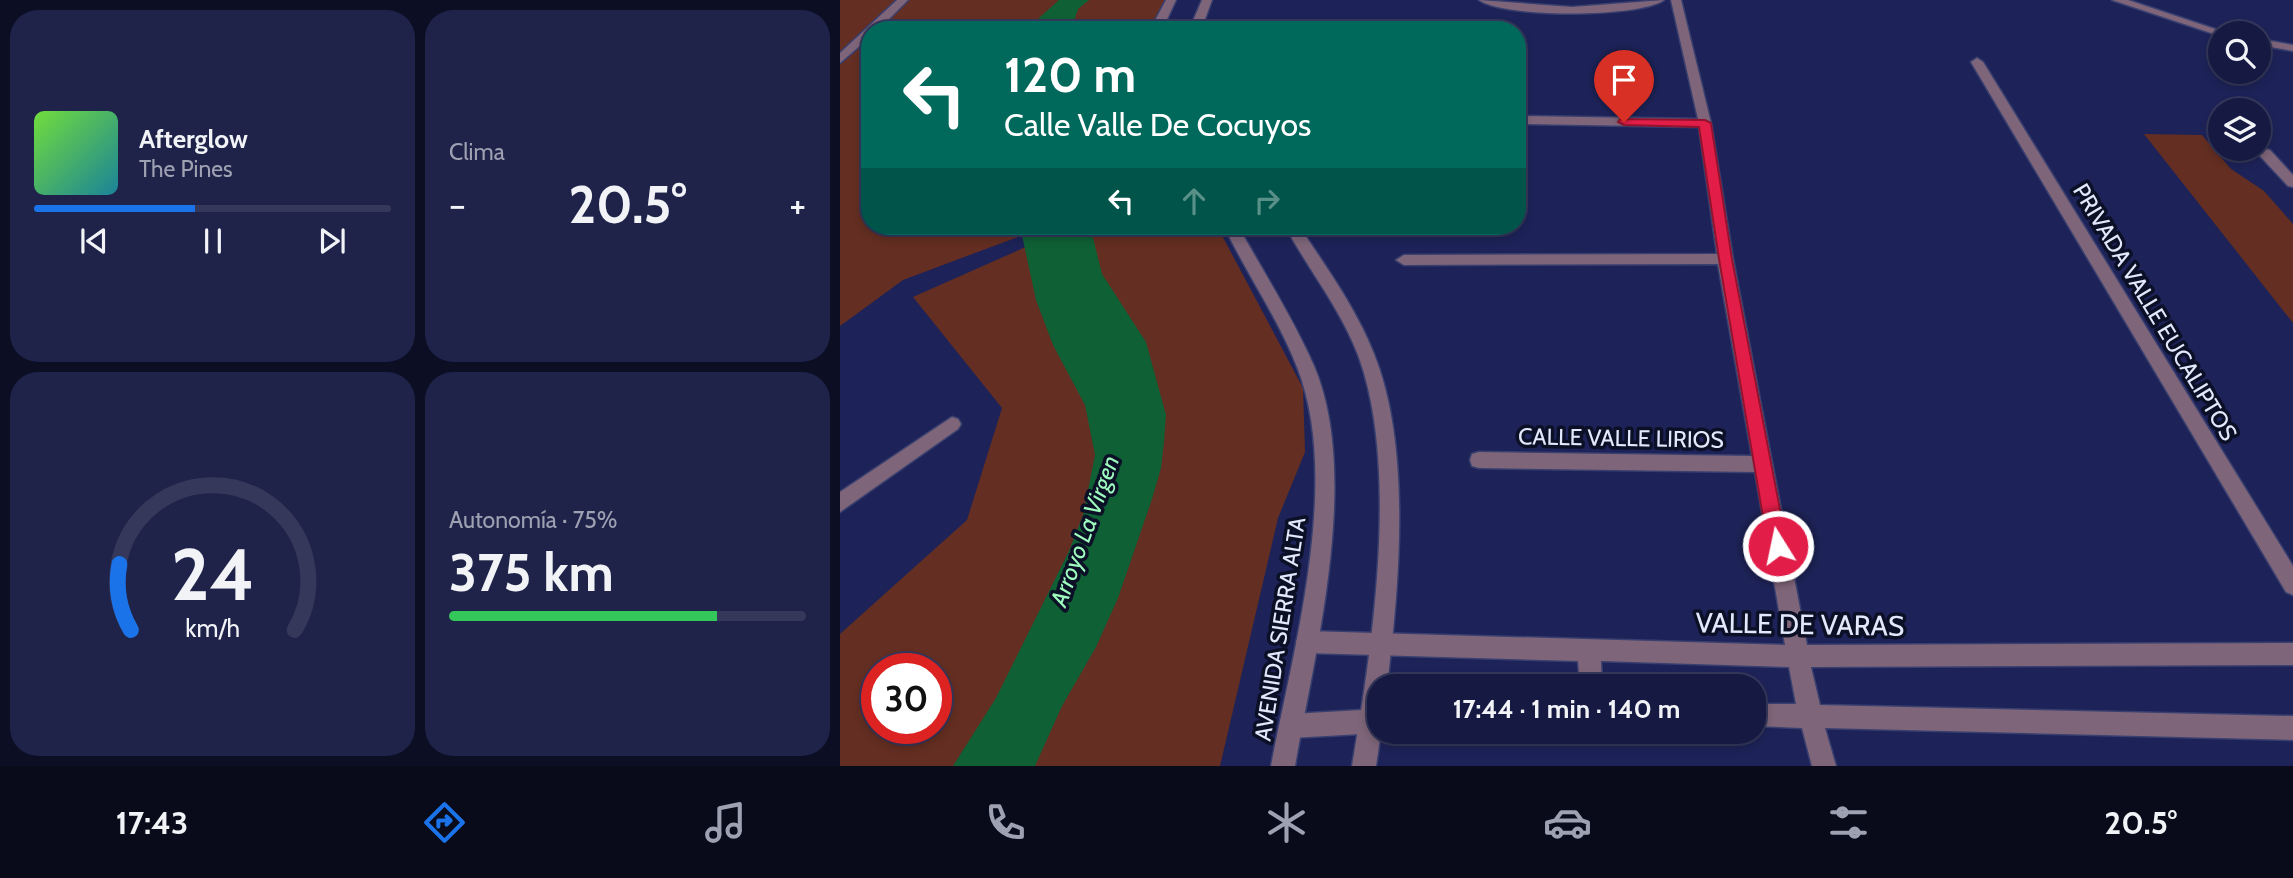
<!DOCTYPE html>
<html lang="es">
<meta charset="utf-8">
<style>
body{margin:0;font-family:Cabin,sans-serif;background:#1f2349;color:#f1f3f6;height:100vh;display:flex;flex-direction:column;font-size:26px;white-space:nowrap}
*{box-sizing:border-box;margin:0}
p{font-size:23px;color:#9ea1b2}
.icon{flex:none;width:38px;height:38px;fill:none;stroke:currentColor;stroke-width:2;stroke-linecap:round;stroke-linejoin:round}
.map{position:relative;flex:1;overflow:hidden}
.panel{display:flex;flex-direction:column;gap:10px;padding:10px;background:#0c0e24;width:840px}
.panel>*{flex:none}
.hud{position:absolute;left:21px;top:21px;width:665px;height:214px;border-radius:28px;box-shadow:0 4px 10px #0003,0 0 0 2px #35385b;background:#00695c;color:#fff;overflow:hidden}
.controls{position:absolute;left:1368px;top:21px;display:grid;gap:14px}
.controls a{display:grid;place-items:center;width:63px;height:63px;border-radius:50%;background:#161a42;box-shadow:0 4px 10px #0003,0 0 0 2px #35385b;font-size:35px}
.speed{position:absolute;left:21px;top:653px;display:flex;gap:14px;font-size:35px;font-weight:700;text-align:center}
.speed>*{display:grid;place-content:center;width:91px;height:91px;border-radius:50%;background:#161a42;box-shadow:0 4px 10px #0003,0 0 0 2px #35385b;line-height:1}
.speed .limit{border:10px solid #d22;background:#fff;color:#111}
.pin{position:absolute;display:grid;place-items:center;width:60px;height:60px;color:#fff;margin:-72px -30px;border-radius:50% 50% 50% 0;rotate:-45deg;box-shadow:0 0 7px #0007}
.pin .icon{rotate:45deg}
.me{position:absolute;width:77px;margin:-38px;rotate:350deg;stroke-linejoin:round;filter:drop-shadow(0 0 5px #0008)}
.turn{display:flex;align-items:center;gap:24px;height:147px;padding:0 28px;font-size:32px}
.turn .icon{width:91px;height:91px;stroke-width:2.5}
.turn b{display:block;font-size:49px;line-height:60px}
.lanes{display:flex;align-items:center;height:66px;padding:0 28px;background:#0003;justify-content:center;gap:35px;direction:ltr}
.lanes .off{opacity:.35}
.big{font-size:52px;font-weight:800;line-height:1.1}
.panel .card{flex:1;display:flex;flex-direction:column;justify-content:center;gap:10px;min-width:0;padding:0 24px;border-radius:28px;background:#1f2349}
.panel .dial{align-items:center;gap:0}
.dial svg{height:182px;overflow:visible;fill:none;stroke:#35385b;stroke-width:7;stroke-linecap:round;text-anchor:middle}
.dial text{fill:#f1f3f6;stroke:none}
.song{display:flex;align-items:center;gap:21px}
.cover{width:84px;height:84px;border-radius:10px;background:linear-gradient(135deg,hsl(100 70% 55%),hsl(190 70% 35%))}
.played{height:7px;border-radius:4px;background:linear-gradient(90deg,#1a73e8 45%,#35385b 45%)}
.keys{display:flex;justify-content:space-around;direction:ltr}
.heat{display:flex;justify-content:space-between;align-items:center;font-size:38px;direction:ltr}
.charge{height:10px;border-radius:5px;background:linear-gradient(90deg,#34c759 75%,#35385b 0)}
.panel .tiles{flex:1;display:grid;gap:10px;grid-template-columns:repeat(2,1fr)}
.trip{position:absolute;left:527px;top:674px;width:399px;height:70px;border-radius:28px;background:#161a42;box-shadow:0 4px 10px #0003,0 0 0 2px #35385b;font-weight:800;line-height:70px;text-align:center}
.menu{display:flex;height:112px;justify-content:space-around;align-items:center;background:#090a1a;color:#9ea1b2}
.menu .icon{width:49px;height:49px}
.menu .active{color:#1a73e8}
.menu b{font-size:32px;color:#f1f3f6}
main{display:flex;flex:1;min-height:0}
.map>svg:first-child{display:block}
.green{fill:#642e22;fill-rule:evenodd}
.water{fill:#0f6035}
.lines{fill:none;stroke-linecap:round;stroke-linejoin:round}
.minor-casing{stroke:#393f6f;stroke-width:3}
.tertiary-casing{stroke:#393f6f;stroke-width:3}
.minor{fill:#7e6579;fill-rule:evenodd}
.tertiary{fill:#7e6579;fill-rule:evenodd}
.route{fill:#e11d48;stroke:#92132f;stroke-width:2}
.labels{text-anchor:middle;stroke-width:7;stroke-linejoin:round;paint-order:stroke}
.street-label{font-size:23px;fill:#e3e9fd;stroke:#0c1027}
.water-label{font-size:24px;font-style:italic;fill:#9efdbe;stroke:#0c1027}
.near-street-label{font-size:28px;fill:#e3e9fd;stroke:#0c1027}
</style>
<main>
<section class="panel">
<div class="tiles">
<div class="card">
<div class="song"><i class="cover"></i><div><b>Afterglow</b><p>The Pines</p></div></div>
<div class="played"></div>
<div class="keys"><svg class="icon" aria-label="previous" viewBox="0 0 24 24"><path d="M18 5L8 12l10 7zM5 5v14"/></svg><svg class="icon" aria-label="pause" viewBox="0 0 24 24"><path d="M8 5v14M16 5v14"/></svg><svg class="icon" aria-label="next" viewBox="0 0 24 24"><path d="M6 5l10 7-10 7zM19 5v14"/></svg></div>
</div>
<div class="card"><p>Clima</p>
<div class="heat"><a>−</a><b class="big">20.5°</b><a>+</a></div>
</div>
<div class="card dial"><svg viewBox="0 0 100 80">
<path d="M14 69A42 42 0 1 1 86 69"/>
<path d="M14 69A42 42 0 0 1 9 40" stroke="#1a73e8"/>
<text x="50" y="56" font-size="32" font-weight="700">24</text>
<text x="50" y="72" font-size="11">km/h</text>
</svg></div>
<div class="card"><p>Autonomía · 75%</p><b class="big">375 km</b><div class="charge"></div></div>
</div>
</section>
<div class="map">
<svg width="1453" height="766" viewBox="0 0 1453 766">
<rect width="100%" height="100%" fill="#1d2358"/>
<g class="green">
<path d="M0 0H334L316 30H30V226H207L63 280 0 326Z"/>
<path d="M1304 134 1362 135 1391 169 1424 191 1453 224V323Z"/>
<path d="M233 226H377L463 388 465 452 438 518 380 766H0V634L127 520 162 408 73 297ZM37 668H96V728H37Z"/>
</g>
<g class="water">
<path d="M219 0H249L238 9 231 30H196L199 18Z"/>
<path d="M180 226H250L262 274 306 342 326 415 324 442 321 468 312 499 278 598 256 647 222 706 195 766H113L156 698 229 551 243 515 255 455 245 405 213 345 196 300Z"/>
</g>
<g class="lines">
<defs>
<g id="minor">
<path d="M639 0 732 7 824 0C799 18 664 18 639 0Z"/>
<path d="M831 0H841L871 123 893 259 967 645 1453 643V665L971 667 980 705 1453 716V740L985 728 996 766H972L962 728 914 726V704H956L949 667 761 661 762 686H740L738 661 467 653 459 650 456 642 459 634 467 631 945 645 915 472 639 468 632 466 630 460 632 454 639 452 912 456 878 264 564 265 556 260 564 255 877 254 859 127 677 124V116L858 119Z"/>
<path d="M1272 0H1288L1387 33 1377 35Z"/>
<path d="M1419 39 1453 45V51L1419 45Z"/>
<path d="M1137 58 1143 62 1453 566V595L1446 592 1131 62Z"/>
<path d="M1425 149 1430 150 1453 175V187L1448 186 1420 156V150Z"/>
<path d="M112 417 118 419 121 424 118 429 0 512V492Z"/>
<path d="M539 709V732H542L539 733 451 738 443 734 439 726 443 718 451 714Z"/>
</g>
<g id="tertiary">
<path d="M57 0H68L38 30H30V37L0 63V53Z"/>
<path d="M326 0H336L322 30H310Z"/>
<path d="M362 0H372L361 30H349Z"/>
<path d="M384 226H398C423 271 454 320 474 366 521 476 475 651 455 766H431C453 650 502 480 457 367 438 318 406 273 384 226Z"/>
<path d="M445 226H459C486 267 516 308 534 354 572 448 559 587 547 686H539V732H541L536 766H512C532 649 560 468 518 355 500 308 468 269 445 226Z"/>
</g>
</defs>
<use href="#minor" class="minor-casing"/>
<use href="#tertiary" class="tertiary-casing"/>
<use href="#minor" class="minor"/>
<use href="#tertiary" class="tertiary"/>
</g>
<path class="route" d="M780 119 865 120 871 123 892 259 947 546 944 552 938 555 931 552 928 546 879 259 859 127 784 125 778 122Z"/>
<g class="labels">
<g class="street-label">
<text transform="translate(1315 312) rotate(59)" y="8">PRIVADA VALLE EUCALIPTOS</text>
<text transform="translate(781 438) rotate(1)" y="8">CALLE VALLE LIRIOS</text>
<text transform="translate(440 629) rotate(-81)" y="8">AVENIDA SIERRA ALTA</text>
</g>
<g class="water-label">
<text transform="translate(245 531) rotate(-70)" y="8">Arroyo La Virgen</text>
</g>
<g class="near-street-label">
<text transform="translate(960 624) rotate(1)" y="10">VALLE DE VARAS</text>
</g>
</g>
</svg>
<div class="controls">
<a><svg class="icon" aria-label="search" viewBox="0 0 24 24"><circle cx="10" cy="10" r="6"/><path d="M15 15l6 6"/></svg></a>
<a><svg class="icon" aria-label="layers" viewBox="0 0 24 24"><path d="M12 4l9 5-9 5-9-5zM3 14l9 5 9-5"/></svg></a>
</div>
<div class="speed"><div class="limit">30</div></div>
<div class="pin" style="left:784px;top:122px;background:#d93025"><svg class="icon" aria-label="arrive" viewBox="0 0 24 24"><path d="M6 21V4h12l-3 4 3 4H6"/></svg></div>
<svg class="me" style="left:938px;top:546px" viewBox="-20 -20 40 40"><circle r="17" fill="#e11d48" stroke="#fff" stroke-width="3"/><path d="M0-11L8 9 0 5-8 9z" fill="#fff"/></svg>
<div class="trip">17:44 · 1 min · 140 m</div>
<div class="hud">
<div class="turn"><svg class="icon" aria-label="left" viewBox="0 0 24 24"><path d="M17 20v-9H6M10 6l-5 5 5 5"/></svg><div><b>120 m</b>Calle Valle De Cocuyos</div></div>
<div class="lanes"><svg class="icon" aria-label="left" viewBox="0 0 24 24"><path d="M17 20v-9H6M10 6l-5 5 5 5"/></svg><svg class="icon off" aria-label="ahead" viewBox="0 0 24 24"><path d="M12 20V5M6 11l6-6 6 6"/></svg><svg class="icon off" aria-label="right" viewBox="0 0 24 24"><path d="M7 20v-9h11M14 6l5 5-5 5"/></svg></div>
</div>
</div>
</main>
<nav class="menu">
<b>17:43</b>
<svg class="icon active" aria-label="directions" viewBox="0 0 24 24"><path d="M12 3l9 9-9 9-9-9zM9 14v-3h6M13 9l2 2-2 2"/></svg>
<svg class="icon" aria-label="music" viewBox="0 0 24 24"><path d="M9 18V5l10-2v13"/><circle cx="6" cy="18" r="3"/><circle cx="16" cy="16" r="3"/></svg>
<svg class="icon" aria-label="phone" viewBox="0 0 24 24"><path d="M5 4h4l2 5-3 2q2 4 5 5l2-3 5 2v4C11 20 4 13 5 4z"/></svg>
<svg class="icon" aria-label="climate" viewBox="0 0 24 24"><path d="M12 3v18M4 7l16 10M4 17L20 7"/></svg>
<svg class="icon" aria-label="car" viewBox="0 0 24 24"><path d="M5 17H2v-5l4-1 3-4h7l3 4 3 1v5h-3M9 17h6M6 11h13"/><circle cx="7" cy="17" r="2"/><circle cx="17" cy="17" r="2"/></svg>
<svg class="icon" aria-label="filters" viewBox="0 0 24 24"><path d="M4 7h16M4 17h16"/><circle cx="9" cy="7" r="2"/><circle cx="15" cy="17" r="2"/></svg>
<b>20.5°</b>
</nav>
